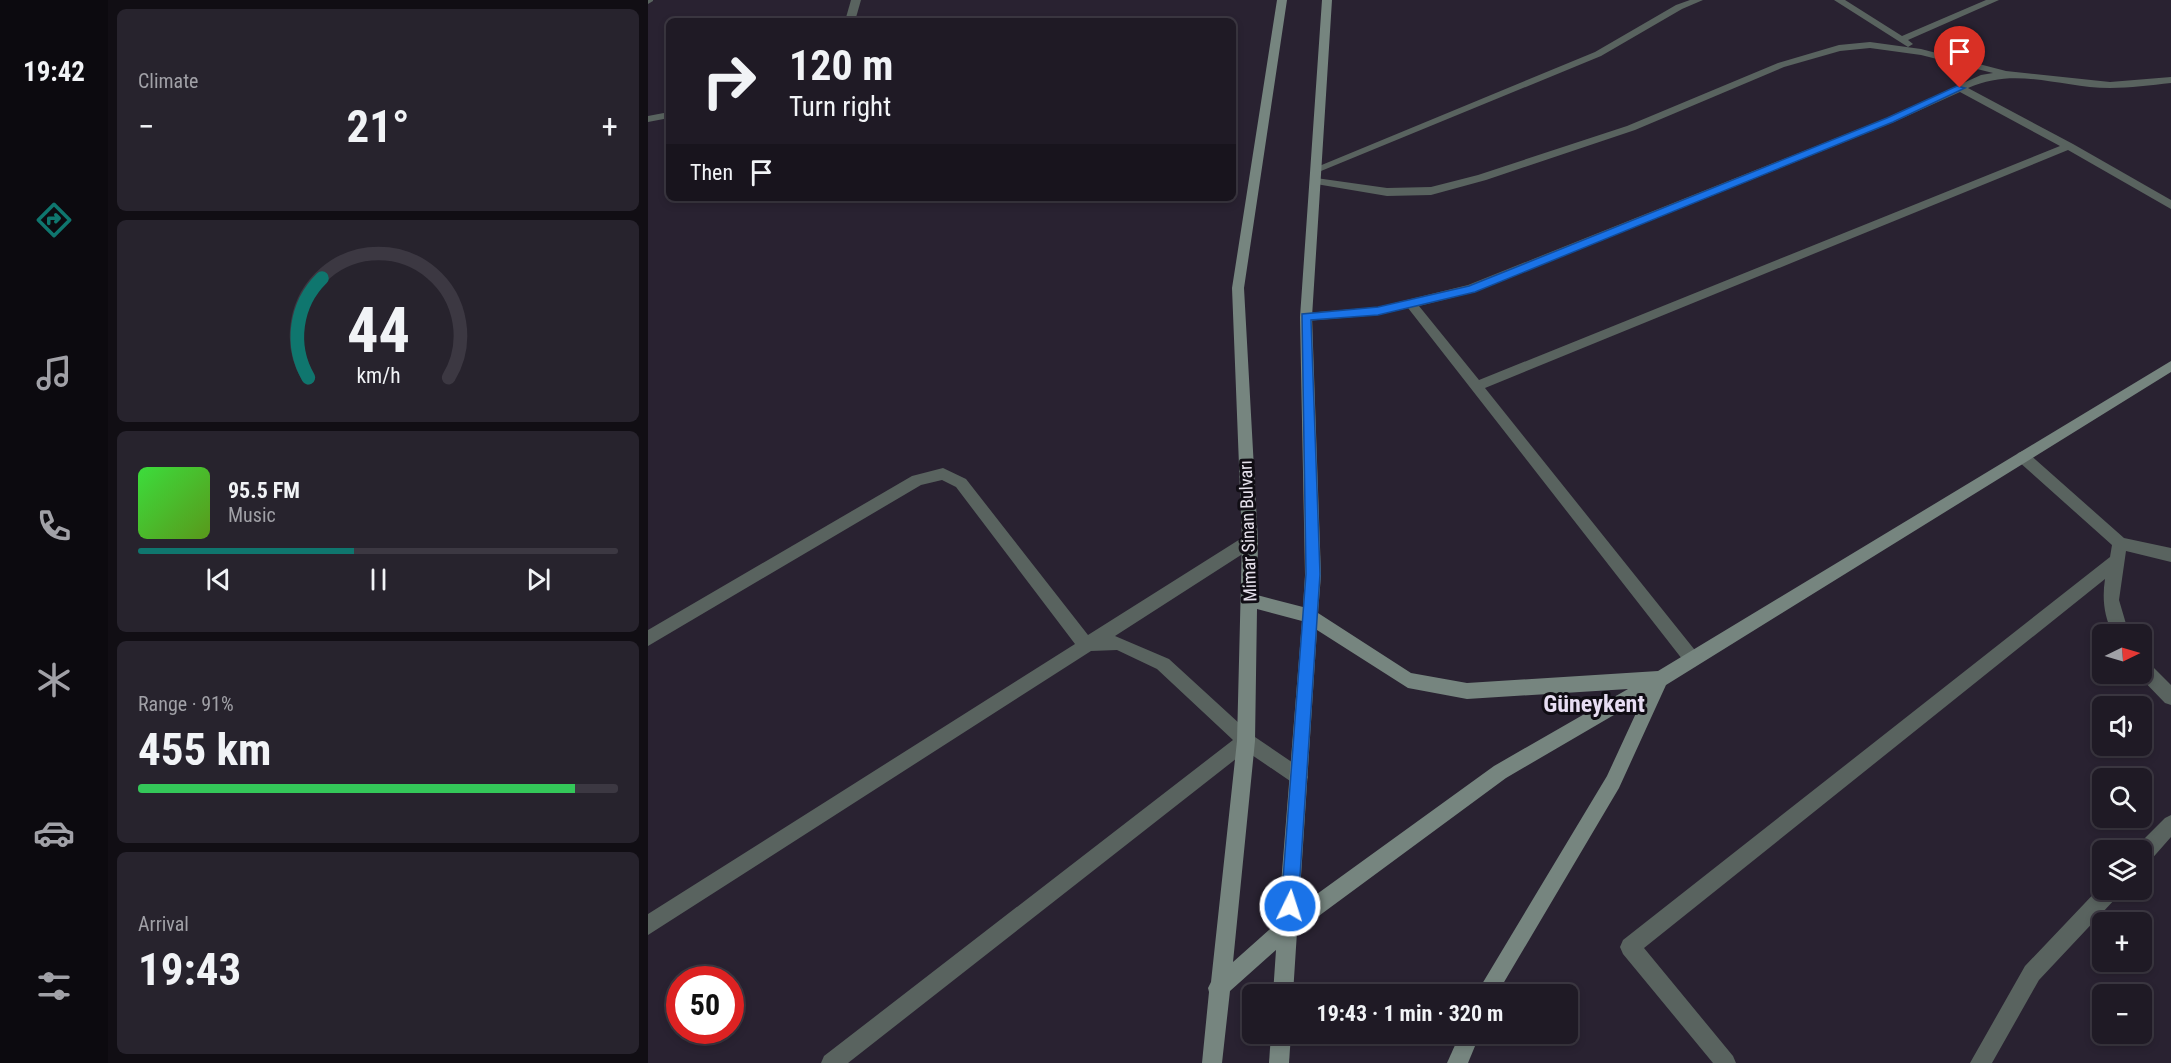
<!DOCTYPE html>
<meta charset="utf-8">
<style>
body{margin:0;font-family:"Roboto Condensed",sans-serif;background:#27232d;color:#f1f3f6;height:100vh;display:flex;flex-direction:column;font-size:22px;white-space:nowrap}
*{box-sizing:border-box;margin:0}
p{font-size:20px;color:#a1a1a7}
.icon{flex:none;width:33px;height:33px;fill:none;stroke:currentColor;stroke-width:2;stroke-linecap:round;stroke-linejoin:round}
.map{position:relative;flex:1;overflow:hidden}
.sheet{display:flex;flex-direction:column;gap:9px;padding:9px;background:#110e14;width:540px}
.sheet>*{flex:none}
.banner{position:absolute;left:18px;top:18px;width:570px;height:183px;border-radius:9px;box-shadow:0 3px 9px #0003,0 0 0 2px #3c3842;background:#1f1a25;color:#f1f3f6;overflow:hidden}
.needle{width:39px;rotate:85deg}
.tools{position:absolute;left:1444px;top:624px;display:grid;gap:12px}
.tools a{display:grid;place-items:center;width:60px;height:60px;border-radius:9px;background:#1f1a25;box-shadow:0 3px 9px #0003,0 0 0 2px #3c3842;font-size:30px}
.speed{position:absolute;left:18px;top:966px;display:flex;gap:12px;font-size:30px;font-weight:700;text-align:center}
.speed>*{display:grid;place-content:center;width:78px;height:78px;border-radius:50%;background:#1f1a25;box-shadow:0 3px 9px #0003,0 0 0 2px #3c3842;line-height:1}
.speed .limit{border:9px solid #d22;background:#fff;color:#111}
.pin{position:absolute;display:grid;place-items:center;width:51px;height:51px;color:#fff;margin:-62px -26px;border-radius:50% 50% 50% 0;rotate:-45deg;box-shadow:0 0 6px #0007}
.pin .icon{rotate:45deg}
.me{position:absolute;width:66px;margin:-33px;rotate:4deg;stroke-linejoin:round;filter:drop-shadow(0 0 4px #0008)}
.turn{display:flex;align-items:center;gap:21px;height:126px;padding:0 24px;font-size:27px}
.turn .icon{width:78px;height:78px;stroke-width:2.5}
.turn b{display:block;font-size:42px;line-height:51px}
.then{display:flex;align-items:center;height:57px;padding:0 24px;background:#0003;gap:12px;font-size:22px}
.big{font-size:45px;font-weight:700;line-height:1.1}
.sheet .tile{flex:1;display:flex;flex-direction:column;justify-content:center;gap:9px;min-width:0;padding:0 21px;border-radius:9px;background:#27232d}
.sheet .dial{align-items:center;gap:0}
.dial svg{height:156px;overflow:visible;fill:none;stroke:#3c3842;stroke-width:7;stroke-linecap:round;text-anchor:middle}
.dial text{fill:#f1f3f6;stroke:none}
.song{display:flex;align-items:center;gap:18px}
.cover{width:72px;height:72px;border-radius:9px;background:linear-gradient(135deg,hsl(120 70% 55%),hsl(90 70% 35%))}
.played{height:6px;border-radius:3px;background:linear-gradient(90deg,#0f766e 45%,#3c3842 45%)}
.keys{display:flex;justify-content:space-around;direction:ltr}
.heat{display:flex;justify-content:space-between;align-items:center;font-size:33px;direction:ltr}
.charge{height:9px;border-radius:4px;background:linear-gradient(90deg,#34c759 91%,#3c3842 0)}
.trip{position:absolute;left:594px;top:984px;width:336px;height:60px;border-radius:9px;background:#1f1a25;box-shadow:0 3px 9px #0003,0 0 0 2px #3c3842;font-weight:700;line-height:60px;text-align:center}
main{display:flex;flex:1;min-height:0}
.tabs{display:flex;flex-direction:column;width:108px;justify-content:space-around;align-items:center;background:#0c0a0f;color:#a1a1a7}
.tabs .icon{width:42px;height:42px}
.tabs .selected{color:#0f766e}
.tabs b{font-size:27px;color:#f1f3f6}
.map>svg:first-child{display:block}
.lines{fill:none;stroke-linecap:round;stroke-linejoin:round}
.street{fill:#59635f;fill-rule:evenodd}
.secondary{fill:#76857f;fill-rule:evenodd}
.route{fill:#1a73e8;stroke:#114b97;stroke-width:1.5}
.labels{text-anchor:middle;stroke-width:6;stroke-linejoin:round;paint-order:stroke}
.street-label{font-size:18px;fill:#e6e1ec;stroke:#100d14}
.district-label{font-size:24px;font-weight:bold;fill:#e7ddf2;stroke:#100d14}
</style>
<main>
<nav class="tabs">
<b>19:42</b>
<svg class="icon selected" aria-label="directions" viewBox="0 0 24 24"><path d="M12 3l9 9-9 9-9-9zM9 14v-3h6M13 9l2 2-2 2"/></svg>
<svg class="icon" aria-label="music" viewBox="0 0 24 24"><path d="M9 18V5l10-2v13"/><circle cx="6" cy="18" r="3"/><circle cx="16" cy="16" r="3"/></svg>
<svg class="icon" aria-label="phone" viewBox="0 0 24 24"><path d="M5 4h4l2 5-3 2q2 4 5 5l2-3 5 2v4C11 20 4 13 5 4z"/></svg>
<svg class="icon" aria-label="climate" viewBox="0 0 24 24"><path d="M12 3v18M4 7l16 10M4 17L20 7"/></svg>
<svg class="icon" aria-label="car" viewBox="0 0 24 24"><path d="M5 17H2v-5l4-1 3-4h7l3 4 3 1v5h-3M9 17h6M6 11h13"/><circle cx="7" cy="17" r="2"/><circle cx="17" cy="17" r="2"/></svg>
<svg class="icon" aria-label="filters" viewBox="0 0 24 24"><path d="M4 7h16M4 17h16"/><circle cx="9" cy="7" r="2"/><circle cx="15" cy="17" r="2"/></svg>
</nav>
<section class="sheet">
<div class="tile"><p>Climate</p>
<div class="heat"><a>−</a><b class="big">21°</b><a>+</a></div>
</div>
<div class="tile dial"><svg viewBox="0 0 100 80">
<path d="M14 69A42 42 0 1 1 86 69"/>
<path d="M14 69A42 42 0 0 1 21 18" stroke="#0f766e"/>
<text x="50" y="56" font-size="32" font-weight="700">44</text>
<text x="50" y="72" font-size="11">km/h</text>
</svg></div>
<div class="tile">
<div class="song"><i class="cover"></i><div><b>95.5 FM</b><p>Music</p></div></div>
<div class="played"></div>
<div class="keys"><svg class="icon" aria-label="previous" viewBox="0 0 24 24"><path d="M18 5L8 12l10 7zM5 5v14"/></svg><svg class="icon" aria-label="pause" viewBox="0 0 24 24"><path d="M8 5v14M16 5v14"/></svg><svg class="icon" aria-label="next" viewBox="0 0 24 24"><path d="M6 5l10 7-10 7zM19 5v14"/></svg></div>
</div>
<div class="tile"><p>Range · 91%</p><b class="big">455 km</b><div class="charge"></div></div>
<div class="tile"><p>Arrival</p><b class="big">19:43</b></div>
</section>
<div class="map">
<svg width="1523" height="1063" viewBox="0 0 1523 1063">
<rect width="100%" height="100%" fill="#292231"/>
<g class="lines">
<g class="street">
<path d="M0 0H5V1L0 4Z"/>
<path d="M203 0H213L207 21H197Z"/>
<path d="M1042 0H1055L1034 9 953 56 673 171 669 172 664 169 947 52 1028 5Z"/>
<path d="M1186 0H1197L1254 36 1338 0H1351L1260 40 1265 44 1260 47Z"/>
<path d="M1222 42 1273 49 1358 71 1462 82 1523 77V83C1503 85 1482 88 1462 88 1412 88 1369 66 1320 88L1425 144 1523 200V209L1420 150 837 388 1050 654 1052 659 1050 664 1044 667 1038 664 760 308 730 315 658 321 652 317 658 313 730 307 820 285 1238 118 1333 75 1345 73 1273 55 1222 48 1192 51 1136 67 987 130 838 180 783 195 739 196 668 184 662 181 668 178 739 188 783 187 830 175 979 126 1130 63 1191 45ZM1312 92 1412 146 831 380 771 306 827 292 1246 122Z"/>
<path d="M21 112V118L0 122V116Z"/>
<path d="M1375 451 1380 453 1476 538 1523 548V562L1478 551 1471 600 1481 634H1465C1456 616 1454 599 1457 579L996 948 1085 1056 1088 1063H1065L975 954 972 947 975 940 1462 557 1464 545 1370 461 1368 457 1370 453Z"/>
<path d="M295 468 318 479 440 635 597 536 602 535 607 536 610 541 607 546 467 636 521 659 604 735 657 771 660 777 657 783 651 786 645 783 598 751 200 1063H173L176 1056 585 740 509 669 469 650 443 651 0 935V914L427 644 308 487 294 480 273 485 0 646V630L264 476Z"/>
<path d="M1494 659 1500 662 1523 685V705L1517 703 1489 674H1494Z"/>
<path d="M1523 815V837L1501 862 1494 864V850H1487V848L1517 818Z"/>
<path d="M1455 884V890H1471L1469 897 1391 980 1344 1063H1322L1377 966Z"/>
</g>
<g class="secondary">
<path d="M629 0H639L596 288 610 541 609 595 655 607 657 575 652 317 674 0H684L664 317 673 575 670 613 763 673 819 683 1010 671 1523 361V372L1018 685 971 788 849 994H828L959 776 995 698 858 778 649 932 645 994H625L628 950 582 991 574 1063H554L561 992 560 988 563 982 589 741 594 541 584 288ZM609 609 654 621 630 922 585 962 607 741ZM669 630 760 688 819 699 980 689 846 766 651 907Z"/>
<path d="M623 1034H643L641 1063H621Z"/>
<path d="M812 1034H832L820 1063H799Z"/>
</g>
</g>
<path class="route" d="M1309 86 1317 88 1245 122 827 292 730 315 663 320 672 574 650 906 648 912 642 914 636 912 633 906 658 574 654 314 730 307 821 286 1239 118Z"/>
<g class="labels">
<g class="street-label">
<text transform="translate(600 531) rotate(-92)" y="6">Mimar Sinan Bulvarı</text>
</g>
<g class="district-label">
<text x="946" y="712">Güneykent</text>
</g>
</g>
</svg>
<div class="tools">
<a><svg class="needle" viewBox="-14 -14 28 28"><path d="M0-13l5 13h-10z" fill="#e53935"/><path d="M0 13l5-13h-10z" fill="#a1a1a7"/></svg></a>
<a><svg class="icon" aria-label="sound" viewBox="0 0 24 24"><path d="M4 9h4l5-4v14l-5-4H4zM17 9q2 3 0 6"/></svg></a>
<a><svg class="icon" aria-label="search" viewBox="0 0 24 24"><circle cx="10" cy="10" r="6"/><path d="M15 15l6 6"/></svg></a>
<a><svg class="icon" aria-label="layers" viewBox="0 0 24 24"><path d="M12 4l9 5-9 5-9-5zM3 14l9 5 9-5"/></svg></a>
<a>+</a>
<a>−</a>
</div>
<div class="speed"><div class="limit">50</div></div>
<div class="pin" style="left:1312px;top:88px;background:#d93025"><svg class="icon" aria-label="arrive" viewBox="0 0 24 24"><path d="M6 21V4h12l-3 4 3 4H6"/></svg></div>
<svg class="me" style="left:642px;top:906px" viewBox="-20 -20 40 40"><circle r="17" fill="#1a73e8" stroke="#fff" stroke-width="3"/><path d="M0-11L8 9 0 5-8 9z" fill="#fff"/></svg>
<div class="trip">19:43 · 1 min · 320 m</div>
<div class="banner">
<div class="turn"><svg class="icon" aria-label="right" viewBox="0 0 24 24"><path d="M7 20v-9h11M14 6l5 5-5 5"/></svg><div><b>120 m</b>Turn right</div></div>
<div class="then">Then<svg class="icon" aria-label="arrive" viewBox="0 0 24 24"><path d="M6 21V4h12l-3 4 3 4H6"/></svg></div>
</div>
</div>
</main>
